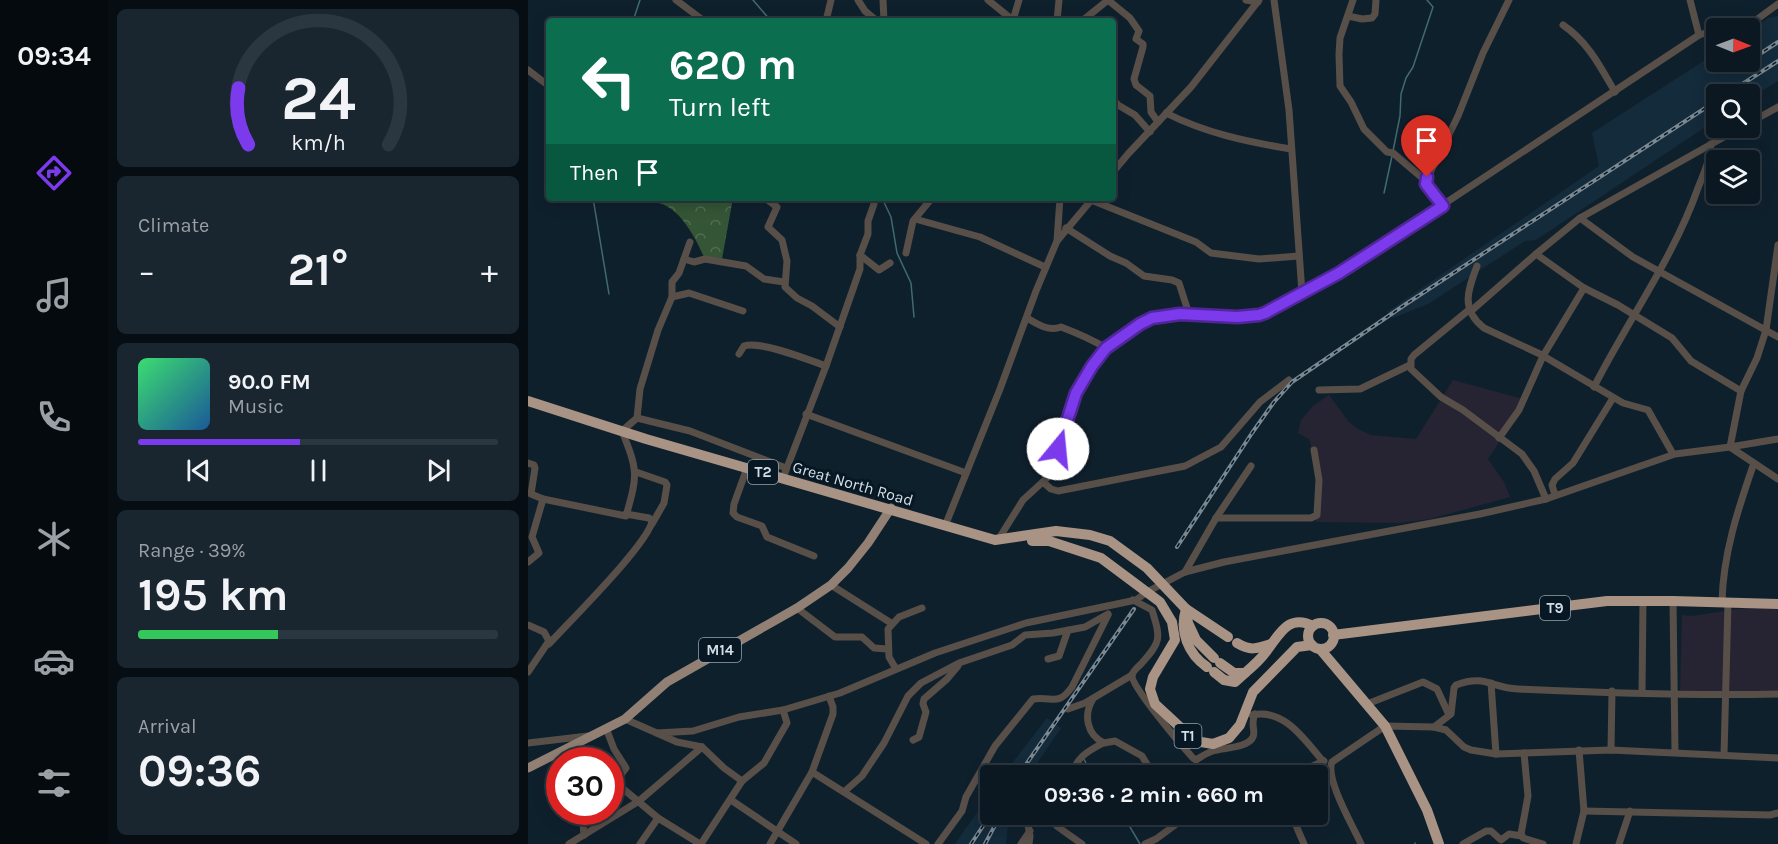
<!DOCTYPE html>
<meta charset="utf-8">
<style>
body{margin:0;font-family:Karla,sans-serif;background:#19252f;color:#f1f3f6;height:100vh;display:flex;flex-direction:column;font-size:22px;white-space:nowrap}
*{box-sizing:border-box;margin:0}
p{font-size:20px;color:#9aa0a5}
.icon{flex:none;width:33px;height:33px;fill:none;stroke:currentColor;stroke-width:2;stroke-linecap:round;stroke-linejoin:round}
.map{position:relative;flex:1;overflow:hidden}
.side{display:flex;flex-direction:column;gap:9px;padding:9px;background:#060d13;width:420px}
.side>*{flex:none}
.hud{position:absolute;left:18px;top:18px;width:570px;height:183px;border-radius:6px;box-shadow:0 3px 15px #0003,0 0 0 2px #2b3740;background:#0b6e4f;color:#fff;overflow:hidden}
.needle{width:39px;rotate:91deg}
.fabs{position:absolute;left:1178px;top:18px;display:grid;gap:12px}
.fabs a{display:grid;place-items:center;width:54px;height:54px;border-radius:6px;background:#0b1822;box-shadow:0 3px 15px #0003,0 0 0 2px #2b3740;font-size:30px}
.speed{position:absolute;left:18px;top:747px;display:flex;gap:12px;font-size:30px;font-weight:700;text-align:center}
.speed>*{display:grid;place-content:center;width:78px;height:78px;border-radius:50%;background:#0b1822;box-shadow:0 3px 15px #0003,0 0 0 2px #2b3740;line-height:1}
.speed .limit{border:9px solid #d22;background:#fff;color:#111}
.pin{position:absolute;display:grid;place-items:center;width:51px;height:51px;color:#fff;margin:-62px -26px;border-radius:50% 50% 50% 0;rotate:-45deg;box-shadow:0 0 6px #0007}
.pin .icon{rotate:45deg}
.me{position:absolute;width:66px;margin:-33px;rotate:17deg;stroke-linejoin:round;filter:drop-shadow(0 0 4px #0008)}
.turn{display:flex;align-items:center;gap:21px;height:126px;padding:0 24px;font-size:27px}
.turn .icon{width:78px;height:78px;stroke-width:2.5}
.turn b{display:block;font-size:42px;line-height:51px}
.then{display:flex;align-items:center;height:57px;padding:0 24px;background:#0003;gap:12px;font-size:22px}
.big{font-size:45px;font-weight:700;line-height:1.1}
.side .card{flex:1;display:flex;flex-direction:column;justify-content:center;gap:9px;min-width:0;padding:0 21px;border-radius:9px;background:#19252f}
.side .dial{align-items:center;gap:0}
.dial svg{height:156px;overflow:visible;fill:none;stroke:#2b3740;stroke-width:7;stroke-linecap:round;text-anchor:middle}
.dial text{fill:#f1f3f6;stroke:none}
.song{display:flex;align-items:center;gap:18px}
.cover{width:72px;height:72px;border-radius:9px;background:linear-gradient(135deg,hsl(140 70% 55%),hsl(210 70% 35%))}
.played{height:6px;border-radius:3px;background:linear-gradient(90deg,#7c3aed 45%,#2b3740 45%)}
.keys{display:flex;justify-content:space-around;direction:ltr}
.heat{display:flex;justify-content:space-between;align-items:center;font-size:33px;direction:ltr}
.charge{height:9px;border-radius:4px;background:linear-gradient(90deg,#34c759 39%,#2b3740 0)}
.trip{position:absolute;left:452px;top:765px;width:348px;height:60px;border-radius:6px;background:#0b1822;box-shadow:0 3px 15px #0003,0 0 0 2px #2b3740;font-weight:700;line-height:60px;text-align:center}
main{display:flex;flex:1;min-height:0}
.tab-bar{display:flex;flex-direction:column;width:108px;justify-content:space-around;align-items:center;background:#040a0e;color:#9aa0a5}
.tab-bar .icon{width:42px;height:42px}
.tab-bar .selected{color:#7c3aed}
.tab-bar b{font-size:27px;color:#f1f3f6}
.map>svg:first-child{display:block}
.commercial{fill:#262333}
.built{fill:#142b3c}
.forest{fill:url(#forest-crowns)}
.lines{fill:none;stroke-linecap:round;stroke-linejoin:round}
.stream{stroke:#426a71;stroke-width:1.5}
.minor{stroke:#584f49;stroke-width:7}
.major{stroke:#918073;stroke-width:9}
.highway{stroke:#a89384;stroke-width:10}
.rail-casing{stroke:#7b8993;stroke-width:4}
.rail{stroke:#071723;stroke-width:1.5;stroke-dasharray:4.5;stroke-linecap:butt}
.route-casing{stroke:#51269a;stroke-width:15}
.route{stroke:#7c3aed;stroke-width:10}
.labels{text-anchor:middle;stroke-width:6;stroke-linejoin:round;paint-order:stroke}
.shield{fill:#071723;stroke:#96a2ac;stroke-width:1.5}
.shield-label{font-size:15px;font-weight:bold;fill:#d4dee7}
.street-label{font-size:16px;fill:#d4dee7;stroke:#071723}
</style>
<main>
<nav class="tab-bar">
<b>09:34</b>
<svg class="icon selected" aria-label="directions" viewBox="0 0 24 24"><path d="M12 3l9 9-9 9-9-9zM9 14v-3h6M13 9l2 2-2 2"/></svg>
<svg class="icon" aria-label="music" viewBox="0 0 24 24"><path d="M9 18V5l10-2v13"/><circle cx="6" cy="18" r="3"/><circle cx="16" cy="16" r="3"/></svg>
<svg class="icon" aria-label="phone" viewBox="0 0 24 24"><path d="M5 4h4l2 5-3 2q2 4 5 5l2-3 5 2v4C11 20 4 13 5 4z"/></svg>
<svg class="icon" aria-label="climate" viewBox="0 0 24 24"><path d="M12 3v18M4 7l16 10M4 17L20 7"/></svg>
<svg class="icon" aria-label="car" viewBox="0 0 24 24"><path d="M5 17H2v-5l4-1 3-4h7l3 4 3 1v5h-3M9 17h6M6 11h13"/><circle cx="7" cy="17" r="2"/><circle cx="17" cy="17" r="2"/></svg>
<svg class="icon" aria-label="filters" viewBox="0 0 24 24"><path d="M4 7h16M4 17h16"/><circle cx="9" cy="7" r="2"/><circle cx="15" cy="17" r="2"/></svg>
</nav>
<section class="side">
<div class="card dial"><svg viewBox="0 0 100 80">
<path d="M14 69A42 42 0 1 1 86 69"/>
<path d="M14 69A42 42 0 0 1 9 40" stroke="#7c3aed"/>
<text x="50" y="56" font-size="32" font-weight="700">24</text>
<text x="50" y="72" font-size="11">km/h</text>
</svg></div>
<div class="card"><p>Climate</p>
<div class="heat"><a>−</a><b class="big">21°</b><a>+</a></div>
</div>
<div class="card">
<div class="song"><i class="cover"></i><div><b>90.0 FM</b><p>Music</p></div></div>
<div class="played"></div>
<div class="keys"><svg class="icon" aria-label="previous" viewBox="0 0 24 24"><path d="M18 5L8 12l10 7zM5 5v14"/></svg><svg class="icon" aria-label="pause" viewBox="0 0 24 24"><path d="M8 5v14M16 5v14"/></svg><svg class="icon" aria-label="next" viewBox="0 0 24 24"><path d="M6 5l10 7-10 7zM19 5v14"/></svg></div>
</div>
<div class="card"><p>Range · 39%</p><b class="big">195 km</b><div class="charge"></div></div>
<div class="card"><p>Arrival</p><b class="big">09:36</b></div>
</section>
<div class="map">
<svg width="1250" height="844" viewBox="0 0 1250 844">
<defs>
<pattern id="forest-crowns" width="20" height="18" patternUnits="userSpaceOnUse" patternTransform="scale(1.5)"><rect width="20" height="18" fill="#345536"/><path d="M2 6a3 3 0 1 1 6 0M12 15a3 3 0 1 1 6 0" fill="none" stroke="#506d53"/></pattern>
</defs>
<rect width="100%" height="100%" fill="#0f202d"/>
<g class="commercial">
<path d="M925 380 999 400 960 459 976 482 982 497 902 519 872 523 788 522 787 508 794 484 781 439 770 433 773 420 785 406 801 395 820 421 830 429 843 435 888 439Z"/>
<path d="M1250 603V695L1152 691 1154 615 1164 616Z"/>
</g>
<g class="built">
<path d="M1250 16V81L1221 99V94H1188V120L1008 240 997 241 900 304 865 318 859 312 1071 166 1064 133 1188 53V62H1221V31L1240 18Z"/>
<path d="M519 718 533 728 501 775H475Z"/>
<path d="M462 794V814L481 815 478 844H427Z"/>
</g>
<path class="forest" d="M113 198H205L194 259 176 257C169 241 156 216 140 207 133 202 121 202 113 198Z"/>
<g class="lines">
<g class="stream">
<path d="M225 0 243 21"/>
<path d="M105 21 112 0"/>
<path d="M865 151 872 116 873 94 878 78 885 67 905 7 899 0"/>
<path d="M856 193 864 156"/>
<path d="M65 198 81 294"/>
<path d="M354 198 363 217 369 253 383 283 386 317"/>
<path d="M556 759 564 776"/>
<path d="M591 814 602 827 612 844"/>
<path d="M887 843V844"/>
</g>
<g class="minor">
<path d="M148 0 176 21"/>
<path d="M330 0 337 11 349 21"/>
<path d="M355 0 356 21"/>
<path d="M460 0 486 21"/>
<path d="M580 0 602 18 611 31 608 39 615 44V47L606 79 608 85 622 96 623 112 630 122"/>
<path d="M718 0 730 2"/>
<path d="M746 0 761 110 774 293"/>
<path d="M825 0 812 38 811 54 812 86 823 102 836 129 859 152 865 153 898 181"/>
<path d="M1162 0 1171 35"/>
<path d="M820 16 834 19 844 18 847 14 848 0"/>
<path d="M485 20 491 0"/>
<path d="M298 21 303 0"/>
<path d="M529 21 531 0"/>
<path d="M554 21 580 0"/>
<path d="M1035 25C1060 42 1072 66 1087 92"/>
<path d="M1203 28 1224 23 1250 4"/>
<path d="M0 70 21 86"/>
<path d="M585 99 590 105 607 115 622 132"/>
<path d="M638 113C677 133 720 142 763 149"/>
<path d="M1221 123 1250 107"/>
<path d="M585 172 600 154 663 87 731 0"/>
<path d="M237 198 249 207 240 227 254 240 259 261 257 287 269 298 284 306 312 327"/>
<path d="M563 200 668 242 683 253 731 259 771 256"/>
<path d="M915 206 898 181 930 116 955 53 981 0"/>
<path d="M1052 218 1105 257 1250 337"/>
<path d="M387 219 452 237 517 267"/>
<path d="M538 228 582 256 598 263 616 276 644 280 651 283 661 314"/>
<path d="M529 241 532 198"/>
<path d="M1250 245 1238 330 1229 358 1213 391 1202 447 1250 479"/>
<path d="M378 253 385 221 404 198"/>
<path d="M1008 254 1056 288 1090 305 1144 338 1163 361 1213 391"/>
<path d="M332 255 351 270 362 263"/>
<path d="M156 259 166 262 177 259 218 266 236 279 256 282"/>
<path d="M949 266C940 290 932 309 956 328L1012 354 1095 403 1120 410 1145 454"/>
<path d="M144 297 161 293 215 311"/>
<path d="M942 309 886 355 883 359V369L913 397 935 410 994 454 1006 471 1018 499"/>
<path d="M943 311 1008 254 1052 218 1212 128"/>
<path d="M499 318C509 324 521 332 533 327 549 333 563 339 578 348"/>
<path d="M211 354 216 346C231 340 281 360 298 366"/>
<path d="M1066 387C1100 320 1145 259 1170 188 1176 173 1182 160 1183 144"/>
<path d="M791 390 832 389 882 365"/>
<path d="M278 414 438 473"/>
<path d="M109 418 162 431 258 468"/>
<path d="M971 438 991 410 1015 356 1056 288"/>
<path d="M0 463 6 465 7 468 3 494 15 499"/>
<path d="M219 468 206 504 205 513 209 517 234 526 239 537 286 556"/>
<path d="M108 472 137 482 139 485 136 503 124 524"/>
<path d="M255 478 298 366 332 269V255L340 234V221L346 204V200L342 198"/>
<path d="M515 482 523 489 530 491 657 466 693 447 732 402 761 380"/>
<path d="M1027 495 1024 485 1027 479 1045 463 1085 398"/>
<path d="M688 518H783L789 515 791 480 786 450"/>
<path d="M417 526 472 389 508 291 529 241 565 198"/>
<path d="M470 540 495 500 519 478 548 393 564 366 578 348 612 324 624 318 656 314 720 316 737 313 830 261 1171 35 1188 30"/>
<path d="M0 562 11 553 4 537 15 499 98 516C110 474 110 471 94 431L109 418 112 389 130 330 144 297V282L151 273 162 242"/>
<path d="M657 572 688 518 723 466"/>
<path d="M303 585 363 623"/>
<path d="M605 600 624 610C633 639 633 642 613 664 610 667 605 671 604 675 602 685 655 747 665 758L668 760C673 757 678 753 685 751 694 748 720 748 725 737 728 732 722 723 727 714"/>
<path d="M1145 601 1147 752"/>
<path d="M1194 602C1195 554 1210 509 1226 463"/>
<path d="M269 608 307 637H334L346 648 359 649"/>
<path d="M0 625 16 632 21 641 0 672"/>
<path d="M21 644C40 623 121 543 124 521L121 518 98 514"/>
<path d="M520 659 531 656 540 630"/>
<path d="M368 669 361 657 360 629 371 617 394 608"/>
<path d="M963 683 968 754"/>
<path d="M1114 692 1115 600"/>
<path d="M565 699C555 715 559 735 576 743L587 741 614 756 626 776"/>
<path d="M839 704 895 682 909 689 921 715"/>
<path d="M540 709 557 703 604 675"/>
<path d="M724 715C756 708 776 739 794 760"/>
<path d="M97 719 149 742 174 747 196 768 214 781"/>
<path d="M906 727 923 714 926 688 928 685C958 674 963 688 990 689 1076 693 1164 696 1250 694"/>
<path d="M78 728 86 749 98 768 87 782 130 818 172 844"/>
<path d="M129 733 165 731 211 717 255 710 312 693 407 653 498 623 608 600 619 592 657 572 696 562 952 514 1018 499 1147 454 1202 447 1250 439"/>
<path d="M385 740 391 737 398 712 395 704 396 699 419 679 430 666"/>
<path d="M0 743 60 736"/>
<path d="M1083 750 1084 691"/>
<path d="M996 753 1000 796 993 834 995 838 1015 844"/>
<path d="M1196 755 1200 602"/>
<path d="M284 772 398 844"/>
<path d="M544 776C547 758 560 751 575 743"/>
<path d="M754 776 771 772 796 761"/>
<path d="M317 791 334 776 356 743 380 696 393 683 431 663 484 645 497 635 525 633 557 627 580 614"/>
<path d="M203 800 268 844"/>
<path d="M1056 811 1242 815 1250 813"/>
<path d="M498 814 502 836 501 844"/>
<path d="M517 814 530 827 554 844"/>
<path d="M763 814 776 844"/>
<path d="M56 835 55 824 59 812"/>
<path d="M41 844 111 801 174 747"/>
<path d="M112 844 130 818"/>
<path d="M173 844 214 781 236 763 259 723 255 710"/>
<path d="M242 844 284 772 305 714V707L301 696"/>
<path d="M410 844 434 811 438 797 467 746 505 699C526 696 529 707 544 687L580 615"/>
<path d="M493 844 502 831"/>
<path d="M617 844 628 839 662 814"/>
<path d="M833 844C825 826 797 779 804 762L857 726 906 727 918 730 936 747 943 750 968 754 1083 750 1250 758"/>
<path d="M935 844 958 831H963L973 840 981 834 994 836"/>
<path d="M1048 844 1056 811 1051 750"/>
<path d="M1091 844 1102 811"/>
</g>
<path class="major" d="M0 768 97 719 139 682 269 608 303 585 320 568 340 543 363 508"/>
<g class="highway">
<path d="M0 401 118 439 467 540 528 531 562 535 582 541 619 568 658 609 660 623 668 640 686 658"/>
<path d="M504 541H521L573 558 632 602 644 622 647 640 625 677 622 689 627 704 667 741 685 744 701 738 712 725 725 692 769 647 784 645"/>
<circle cx="793" cy="636" r="13"/>
<path d="M805 635 1079 601H1145L1250 604"/>
<path d="M709 643C722 651 728 649 743 644"/>
<path d="M792 649 857 726 899 810 911 844"/>
<path d="M692 663 706 673H717C724 667 732 660 737 653 751 636 759 613 785 626"/>
<path d="M679 667C660 654 651 631 658 609L700 637"/>
<path d="M686 672 696 680 707 682 717 673"/>
</g>
<defs>
<g id="rail">
<path d="M1221 61 1250 42"/>
<path d="M1199 94 1250 61"/>
<path d="M649 547 724 433 746 402 764 382 878 304 1188 101"/>
<path d="M490 776 606 609"/>
<path d="M443 844 463 814"/>
<path d="M457 844 473 814"/>
</g>
</defs>
<use href="#rail" class="rail-casing"/>
<use href="#rail" class="rail"/>
</g>
<g class="lines">
<defs>
<path id="route" d="M530 449 548 393 564 366 578 348 612 324 624 318 652 314 709 317 731 315 737 313 811 273 915 206 898 184 899 177"/>
</defs>
<use href="#route" class="route-casing"/>
<use href="#route" class="route"/>
</g>
<g class="labels">
<g class="shield">
<rect x="220" y="460" width="30" height="24" rx="4.5"/>
<rect x="1012" y="596" width="30" height="24" rx="4.5"/>
<rect x="171" y="638" width="42" height="24" rx="4.5"/>
<rect x="646.5" y="724" width="27" height="24" rx="4.5"/>
</g>
<g class="shield-label">
<text x="235" y="477">T2</text>
<text x="1027" y="613">T9</text>
<text x="192" y="655">M14</text>
<text x="660" y="741">T1</text>
</g>
<g class="street-label">
<text transform="translate(325 483) rotate(16)" y="6">Great North Road</text>
</g>
</g>
</svg>
<div class="fabs">
<a><svg class="needle" viewBox="-14 -14 28 28"><path d="M0-13l5 13h-10z" fill="#e53935"/><path d="M0 13l5-13h-10z" fill="#9aa0a5"/></svg></a>
<a><svg class="icon" aria-label="search" viewBox="0 0 24 24"><circle cx="10" cy="10" r="6"/><path d="M15 15l6 6"/></svg></a>
<a><svg class="icon" aria-label="layers" viewBox="0 0 24 24"><path d="M12 4l9 5-9 5-9-5zM3 14l9 5 9-5"/></svg></a>
</div>
<div class="speed"><div class="limit">30</div></div>
<div class="pin" style="left:899px;top:177px;background:#d93025"><svg class="icon" aria-label="arrive" viewBox="0 0 24 24"><path d="M6 21V4h12l-3 4 3 4H6"/></svg></div>
<svg class="me" style="left:530px;top:449px" viewBox="-20 -20 40 40"><circle r="19" fill="#fff"/><path d="M0-13L10 11 0 6-10 11z" fill="#7c3aed"/></svg>
<div class="trip">09:36 · 2 min · 660 m</div>
<div class="hud">
<div class="turn"><svg class="icon" aria-label="left" viewBox="0 0 24 24"><path d="M17 20v-9H6M10 6l-5 5 5 5"/></svg><div><b>620 m</b>Turn left</div></div>
<div class="then">Then<svg class="icon" aria-label="arrive" viewBox="0 0 24 24"><path d="M6 21V4h12l-3 4 3 4H6"/></svg></div>
</div>
</div>
</main>
